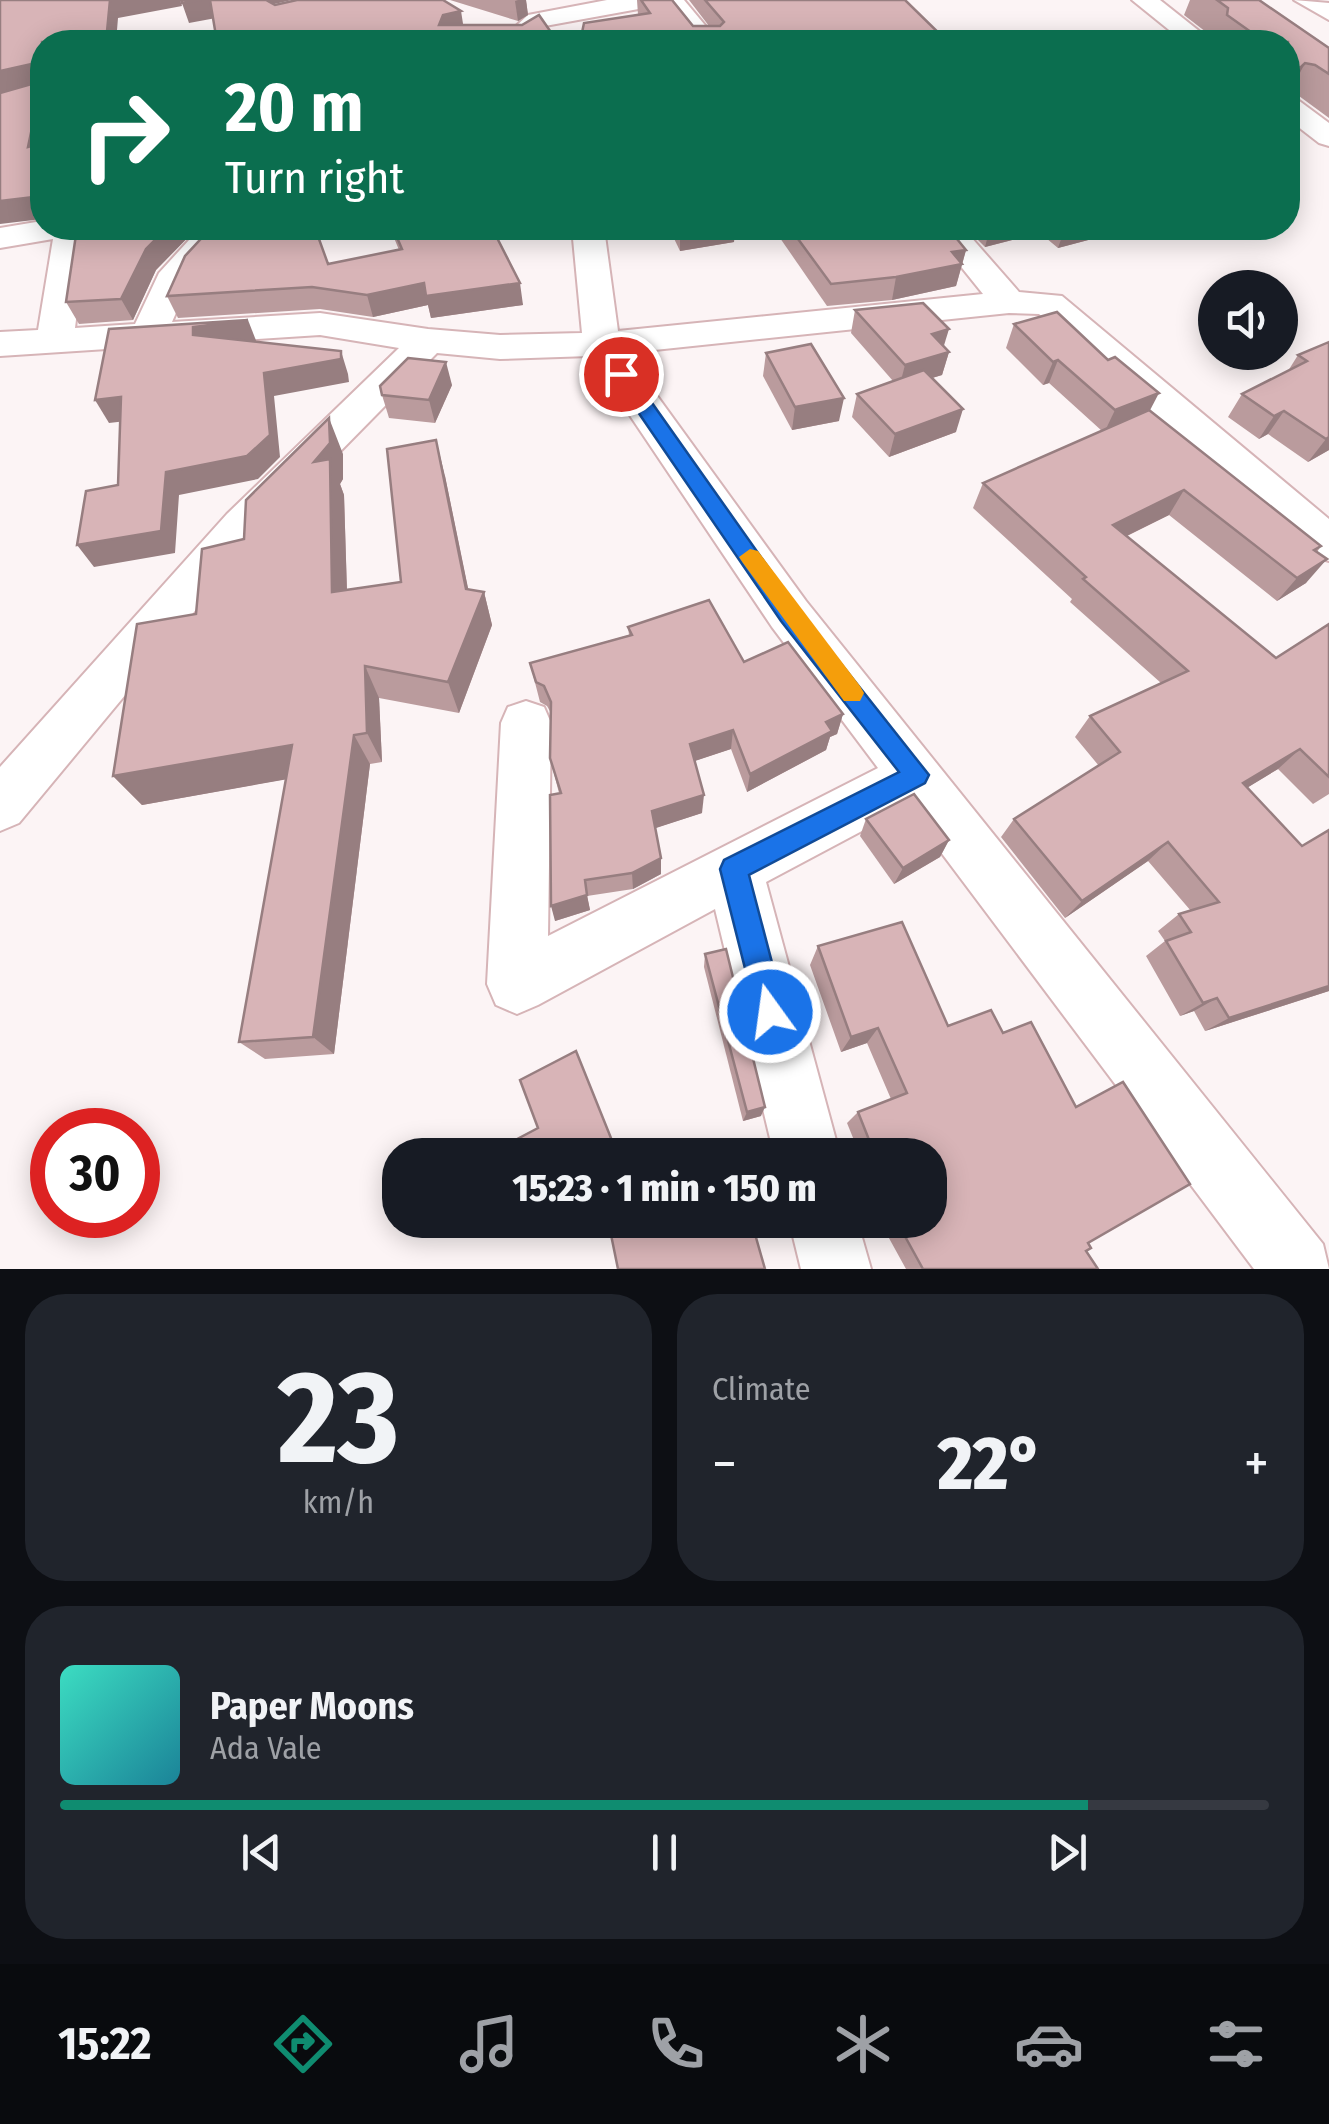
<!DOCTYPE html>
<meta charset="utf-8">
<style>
body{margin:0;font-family:"Fira Sans Condensed",sans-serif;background:#20242c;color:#f1f3f6;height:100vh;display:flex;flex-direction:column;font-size:38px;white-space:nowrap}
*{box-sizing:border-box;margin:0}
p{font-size:32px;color:#9ea1a6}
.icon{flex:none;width:55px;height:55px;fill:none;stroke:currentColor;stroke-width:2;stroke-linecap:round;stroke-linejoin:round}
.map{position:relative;height:1269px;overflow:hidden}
.details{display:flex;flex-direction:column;gap:25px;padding:25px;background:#0d0f14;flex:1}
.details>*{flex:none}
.banner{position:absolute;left:30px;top:30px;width:1270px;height:210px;border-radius:40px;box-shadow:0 5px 25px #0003;background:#0b6e4f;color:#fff;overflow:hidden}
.controls{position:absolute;left:1198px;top:270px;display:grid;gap:20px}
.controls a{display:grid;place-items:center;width:100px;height:100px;border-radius:50%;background:#171b24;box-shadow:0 5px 25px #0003;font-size:50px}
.speed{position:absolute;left:30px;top:1108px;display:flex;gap:20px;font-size:50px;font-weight:700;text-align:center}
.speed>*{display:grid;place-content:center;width:130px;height:130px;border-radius:50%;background:#171b24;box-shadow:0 5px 25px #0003;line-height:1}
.speed .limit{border:15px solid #d22;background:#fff;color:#111}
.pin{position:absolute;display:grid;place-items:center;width:85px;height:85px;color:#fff;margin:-42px;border:5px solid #fff;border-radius:50%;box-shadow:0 2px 10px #0007}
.me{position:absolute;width:110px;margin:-55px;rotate:346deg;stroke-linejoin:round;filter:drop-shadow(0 0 8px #0008)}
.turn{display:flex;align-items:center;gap:35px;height:210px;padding:0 30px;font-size:45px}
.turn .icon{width:130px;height:130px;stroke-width:2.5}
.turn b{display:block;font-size:70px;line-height:85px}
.big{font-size:75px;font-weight:800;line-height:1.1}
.details .tile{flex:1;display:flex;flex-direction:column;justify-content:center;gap:15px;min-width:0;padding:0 35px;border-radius:40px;background:#20242c}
.details .dial{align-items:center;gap:0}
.dial b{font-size:130px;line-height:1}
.song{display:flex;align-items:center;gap:30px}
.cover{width:120px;height:120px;border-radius:15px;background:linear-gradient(135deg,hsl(170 70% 55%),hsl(190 70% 35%))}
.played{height:10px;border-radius:5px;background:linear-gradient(90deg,#0f8c70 85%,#363941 85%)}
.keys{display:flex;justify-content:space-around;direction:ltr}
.heat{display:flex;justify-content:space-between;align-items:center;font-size:55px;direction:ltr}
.details .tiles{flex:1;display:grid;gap:25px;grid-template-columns:1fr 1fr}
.tile:last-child{grid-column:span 2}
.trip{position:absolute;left:382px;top:1138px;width:565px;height:100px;border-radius:40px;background:#171b24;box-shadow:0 5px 25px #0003;font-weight:800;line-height:100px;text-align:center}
.tabs{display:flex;height:160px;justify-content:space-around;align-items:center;background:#090b0e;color:#9ea1a6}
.tabs .icon{width:70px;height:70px}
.tabs .active{color:#0f8c70}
.tabs b{font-size:45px;color:#f1f3f6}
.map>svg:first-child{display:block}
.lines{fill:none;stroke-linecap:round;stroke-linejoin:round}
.street-casing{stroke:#d6b4b7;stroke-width:4}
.street{fill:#fff;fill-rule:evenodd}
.wall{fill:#ba9b9d}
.shaded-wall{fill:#977e80}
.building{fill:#d8b4b7;stroke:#977e80;stroke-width:2.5}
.route{fill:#1a73e8;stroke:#114b97;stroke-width:2.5}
.slow{fill:#f59e0b}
</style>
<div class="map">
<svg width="1329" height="1269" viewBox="0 0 1329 1269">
<rect width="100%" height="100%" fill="#fcf4f5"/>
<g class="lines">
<defs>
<g id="street">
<path d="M607 0H684L719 42H693L670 12 655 6 545 26 533 38 524 41 445 42 458 34 516 26 528 15Z"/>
<path d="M1132 0H1160L1213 42H1184Z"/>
<path d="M1294 0 1329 3V20Z"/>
<path d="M1288 98 1298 100 1329 123V146L1319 143 1288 119Z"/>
<path d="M42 221V228H87L75 328 135 324 159 273 200 228H234L192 276 172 322 320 313 428 329 500 335 582 333 572 228H604L618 331 983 294 930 228H963L1019 292 1062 296 1329 519V561L1313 556 1039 314 1009 313 626 353 806 601 1323 1244 1329 1269H1254L907 807 766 882 840 1155H774L715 909 538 1005 517 1014 496 1005 487 984 501 723 508 707 526 701 544 707 551 723 548 936 878 768 772 627 590 356 500 359 437 353 257 536 19 823 0 831V767L227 514 399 348 320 335 0 356V332L38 330 53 239 0 248V228Z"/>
<path d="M789 1220H857L871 1269H801Z"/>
</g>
</defs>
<use href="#street" class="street-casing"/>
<use href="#street" class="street"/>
</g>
<g class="wall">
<path d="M450 0H526L528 15 518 21Z"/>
<path d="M637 0H672L693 26H709L689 0H905L948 42H580L638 15Z"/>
<path d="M1190 0H1259L1329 48V118L1299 96 1289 94 1288 96V42H1215V39L1184 15Z"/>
<path d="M77 228H197L156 270 133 320 79 324 66 302Z"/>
<path d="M390 228H492L523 305 431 318 428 305 373 317 320 309 178 318 167 296 399 250Z"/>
<path d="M669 228H735L734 242 680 251Z"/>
<path d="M781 228H948L966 250 956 286 892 300 827 306 780 238Z"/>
<path d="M966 228H1127L1126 230 1058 248 1040 233 985 247Z"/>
<path d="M855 310 944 346 949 352 942 375 932 378 956 432 889 457 852 417 857 394 893 381 851 333Z"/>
<path d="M1014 324 1149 411 1321 546 1317 552 1306 583 1277 601 1169 515 1127 536 1276 658 1329 624V794L1313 804 1278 769 1248 787 1329 991 1205 1031 1194 1011 1180 1016 1146 956 1165 941 1158 931 1179 914 1191 911 1148 861 1065 918 1001 837 1014 819 1099 766 1075 737 1090 716 1161 683 1070 602 1072 599 973 508 983 483 1102 431 1049 383 1043 385 1006 348Z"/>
<path d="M1329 342V450L1308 462 1268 434 1259 439 1228 417 1242 394 1288 371 1298 355Z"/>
<path d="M766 353 839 421 792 430 763 376Z"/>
<path d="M452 385 435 423 389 418 382 395Z"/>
<path d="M343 454V479L340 484 344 495 347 590 401 582 445 476 468 589 484 592 492 625 459 713 379 698 382 762 370 764 334 1054 265 1059 239 1042 286 779 142 805 113 776 196 614 244 539Z"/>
<path d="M628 627 744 662 843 714 837 734 830 737 826 750 747 792 731 749 694 761 702 813 655 828 661 874 633 889 587 896 590 910 555 921 559 793 550 758 551 713 547 706 540 702 530 663 629 635Z"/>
<path d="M866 819 949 840 940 857 894 884 860 836Z"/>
<path d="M818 946 948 1026 1088 1243 1086 1251 1098 1269H906L879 1220H930V1155H860L847 1123 858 1112 891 1099 867 1043 841 1052 810 965Z"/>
<path d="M705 954 761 1116 743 1121 704 967Z"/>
</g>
<g class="shaded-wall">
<path d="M110 0H180L182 6 118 18 116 42H106Z"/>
<path d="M201 0H210L216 18 189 23 182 3Z"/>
<path d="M260 0H292L270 5Z"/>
<path d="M518 0H526L528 15 518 21 515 1Z"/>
<path d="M461 11 464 30 439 25 443 15Z"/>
<path d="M555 38V42H516Z"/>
<path d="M1305 63 1288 96 1300 68Z"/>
<path d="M31 64 41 84 0 94V71Z"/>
<path d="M42 80V153L28 147Z"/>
<path d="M42 196V219L0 224V201Z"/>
<path d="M167 228H197L156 270 133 320 121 299 146 249Z"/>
<path d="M689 228H735L734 242 680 251V229Z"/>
<path d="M990 228H1042L1040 233 985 247Z"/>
<path d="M1065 228H1127L1126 230 1058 248Z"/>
<path d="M966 250 956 286 892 300 896 277 952 252Z"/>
<path d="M424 283H520L523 305 431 318 428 305 373 317 367 295Z"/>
<path d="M248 320 257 343 193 335V327Z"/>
<path d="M949 329 942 352 932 334Z"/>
<path d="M341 351 348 374 349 382 274 396 280 457 258 479 179 495 175 553 94 567 77 545 166 472 264 373Z"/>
<path d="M949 352 942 375 899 388 905 365Z"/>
<path d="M1058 360 1049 383 1043 385 1053 362Z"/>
<path d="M446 362 452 385 435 423 429 400Z"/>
<path d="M1159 393 1147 416 1104 433 1115 410Z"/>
<path d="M121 397 135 420 109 423 95 400Z"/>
<path d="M844 398 839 421 792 430 795 407Z"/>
<path d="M963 409 956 432 889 457 895 434Z"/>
<path d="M1284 411 1268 434 1259 439 1274 416Z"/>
<path d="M329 418 343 454V479L340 484 344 495 348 626 332 592 314 462Z"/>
<path d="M1329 437V450L1308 462 1326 439Z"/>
<path d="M436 440 445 476 474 617 484 592 492 625 459 713 448 682 466 589Z"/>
<path d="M1184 490 1169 515 1100 549 1113 525Z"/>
<path d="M1327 559 1306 583 1277 601 1297 578Z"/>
<path d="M365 666 379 698 382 762 367 733Z"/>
<path d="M843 714 837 734 830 737 826 750 747 792 750 774 826 722Z"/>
<path d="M733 730 731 749 689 763 690 744Z"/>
<path d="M354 735 370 764 334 1054 313 1037Z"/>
<path d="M292 745 311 775 142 805 113 776Z"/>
<path d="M1300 749 1278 769 1222 803 1243 783Z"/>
<path d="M704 795 702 813 653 829 652 811Z"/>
<path d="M949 840 940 857 894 884 903 868Z"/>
<path d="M1168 842 1148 861 1065 918 1082 901Z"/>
<path d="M661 858V874L633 889 632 873Z"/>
<path d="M587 895 590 910 555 921 551 906Z"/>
<path d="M1329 986V991L1205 1031 1229 1018Z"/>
<path d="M1217 998 1194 1011 1180 1016 1203 1003Z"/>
<path d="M878 1028 867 1043 841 1052 851 1037Z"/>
<path d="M765 1107 761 1116 743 1121 747 1112Z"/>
</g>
<g class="building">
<path d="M0 0H110L106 42H42V80L28 147 42 143V196L0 201V93L35 83 36 68 31 64 0 71Z"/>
<path d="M181 0H201L182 3Z"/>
<path d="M210 0H266L275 5 297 0H443L461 11 443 15 439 25H522L539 15 555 38 516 42H217Z"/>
<path d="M641 0H672L693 26H720L724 22 705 0H905L948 42H693L691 41V42H580L584 23 650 13Z"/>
<path d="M1217 0H1259L1329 48V74L1315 65 1305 63 1300 68 1288 59V42H1265L1227 15 1228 8Z"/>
<path d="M77 228H167L146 249 121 299 66 302Z"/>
<path d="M211 228H315L328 264 402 249 393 228H492L520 283 426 296 424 283 367 295 312 287 167 296 185 256Z"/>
<path d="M790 228H948L966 250 952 252 962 264 896 277 831 284Z"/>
<path d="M923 303 949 329 932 334 949 352 905 365 855 310Z"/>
<path d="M1057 312 1108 360 1115 357 1159 393 1115 410 1058 360 1053 362 1014 324Z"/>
<path d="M248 320 193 327V335L341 351V359L264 373 270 435 247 456 166 472 161 531 77 545 86 491 118 485 121 397 95 400 109 329Z"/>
<path d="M1329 342V437L1326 439 1284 411 1274 416 1242 394 1307 361 1298 355Z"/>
<path d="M811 344 844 398 795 407 766 353Z"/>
<path d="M408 358 446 362 429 400 382 395 380 386Z"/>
<path d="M924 370 963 409 895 434 857 394Z"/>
<path d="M1149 410 1321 546 1314 550 1327 559 1297 578 1184 490 1113 525 1276 658 1329 624V777L1300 749 1243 783 1302 846 1329 830V986L1229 1018 1217 998 1203 1003 1166 941 1191 932 1179 914 1219 902 1168 842 1082 901 1014 819 1120 752 1090 716 1188 671 1083 579 1086 577 983 483Z"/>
<path d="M329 418 330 443 314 462 330 459 332 592 401 582 387 449 436 440 466 589 484 592 448 682 365 666 367 733 354 735 313 1037 239 1042 292 745 113 776 137 624 196 614 202 549 244 539 246 500Z"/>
<path d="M709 600 744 662 788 642 843 714 826 722 832 731 750 774 733 730 690 744 704 795 652 811 661 858 632 873 585 880 587 895 551 906 550 795 561 793 550 758 551 702 544 686 536 682 530 663 632 635 628 627Z"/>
<path d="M914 794 949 840 903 868 866 819Z"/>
<path d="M902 922 948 1026 991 1010 1003 1033 1031 1022 1076 1107 1123 1082 1190 1184 1088 1243 1091 1248 1086 1251 1098 1269H923L896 1220H930V1155H875L858 1112 907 1093 878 1028 851 1037 818 946Z"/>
<path d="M726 949 765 1107 747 1112 705 954Z"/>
<path d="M576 1051 617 1153 614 1155H505L502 1147 538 1128 520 1080Z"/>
<path d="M608 1220H751L765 1269H618Z"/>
</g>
<path class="route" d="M621 368 628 369 797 608 929 775 925 783 749 875 785 1012 781 1022 770 1026 760 1022 756 1012 720 869 724 860 899 772 781 621 612 374Z"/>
<path class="slow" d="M750 549 758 551 860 686 864 693 860 701H844L743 563 739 557Z"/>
</svg>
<div class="controls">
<a><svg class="icon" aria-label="sound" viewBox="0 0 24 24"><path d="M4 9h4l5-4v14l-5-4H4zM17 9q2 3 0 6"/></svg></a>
</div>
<div class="speed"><div class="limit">30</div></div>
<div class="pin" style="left:621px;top:374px;background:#d93025"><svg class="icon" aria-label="arrive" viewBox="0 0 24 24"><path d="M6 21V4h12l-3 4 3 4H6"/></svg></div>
<svg class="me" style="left:770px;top:1012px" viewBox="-20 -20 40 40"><circle r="17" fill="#1a73e8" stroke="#fff" stroke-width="3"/><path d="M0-11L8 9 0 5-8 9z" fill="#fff"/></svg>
<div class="trip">15:23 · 1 min · 150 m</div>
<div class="banner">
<div class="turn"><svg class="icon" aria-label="right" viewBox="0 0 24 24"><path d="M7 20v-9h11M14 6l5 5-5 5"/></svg><div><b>20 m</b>Turn right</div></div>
</div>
</div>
<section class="details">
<div class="tiles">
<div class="tile dial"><b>23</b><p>km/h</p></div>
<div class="tile"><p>Climate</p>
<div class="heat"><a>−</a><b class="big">22°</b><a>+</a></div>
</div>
<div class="tile">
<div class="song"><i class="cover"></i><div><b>Paper Moons</b><p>Ada Vale</p></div></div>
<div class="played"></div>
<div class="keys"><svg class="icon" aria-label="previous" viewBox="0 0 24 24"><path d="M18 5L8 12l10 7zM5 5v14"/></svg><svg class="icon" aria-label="pause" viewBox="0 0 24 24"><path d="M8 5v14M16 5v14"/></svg><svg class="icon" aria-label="next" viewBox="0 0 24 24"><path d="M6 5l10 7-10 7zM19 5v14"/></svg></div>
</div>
</div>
</section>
<nav class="tabs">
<b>15:22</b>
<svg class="icon active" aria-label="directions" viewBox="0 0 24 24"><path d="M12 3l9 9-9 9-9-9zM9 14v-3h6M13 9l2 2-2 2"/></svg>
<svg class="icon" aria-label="music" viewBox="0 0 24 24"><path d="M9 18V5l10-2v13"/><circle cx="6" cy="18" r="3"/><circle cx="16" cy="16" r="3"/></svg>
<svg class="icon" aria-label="phone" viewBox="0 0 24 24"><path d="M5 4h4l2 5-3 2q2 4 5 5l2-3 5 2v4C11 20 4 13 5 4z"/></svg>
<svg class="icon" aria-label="climate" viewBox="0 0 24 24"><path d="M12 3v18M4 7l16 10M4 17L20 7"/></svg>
<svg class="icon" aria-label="car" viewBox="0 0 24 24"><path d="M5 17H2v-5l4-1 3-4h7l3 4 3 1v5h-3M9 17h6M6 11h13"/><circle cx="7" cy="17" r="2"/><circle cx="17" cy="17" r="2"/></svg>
<svg class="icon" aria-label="filters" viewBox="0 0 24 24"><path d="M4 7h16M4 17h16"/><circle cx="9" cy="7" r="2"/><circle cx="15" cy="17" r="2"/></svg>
</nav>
